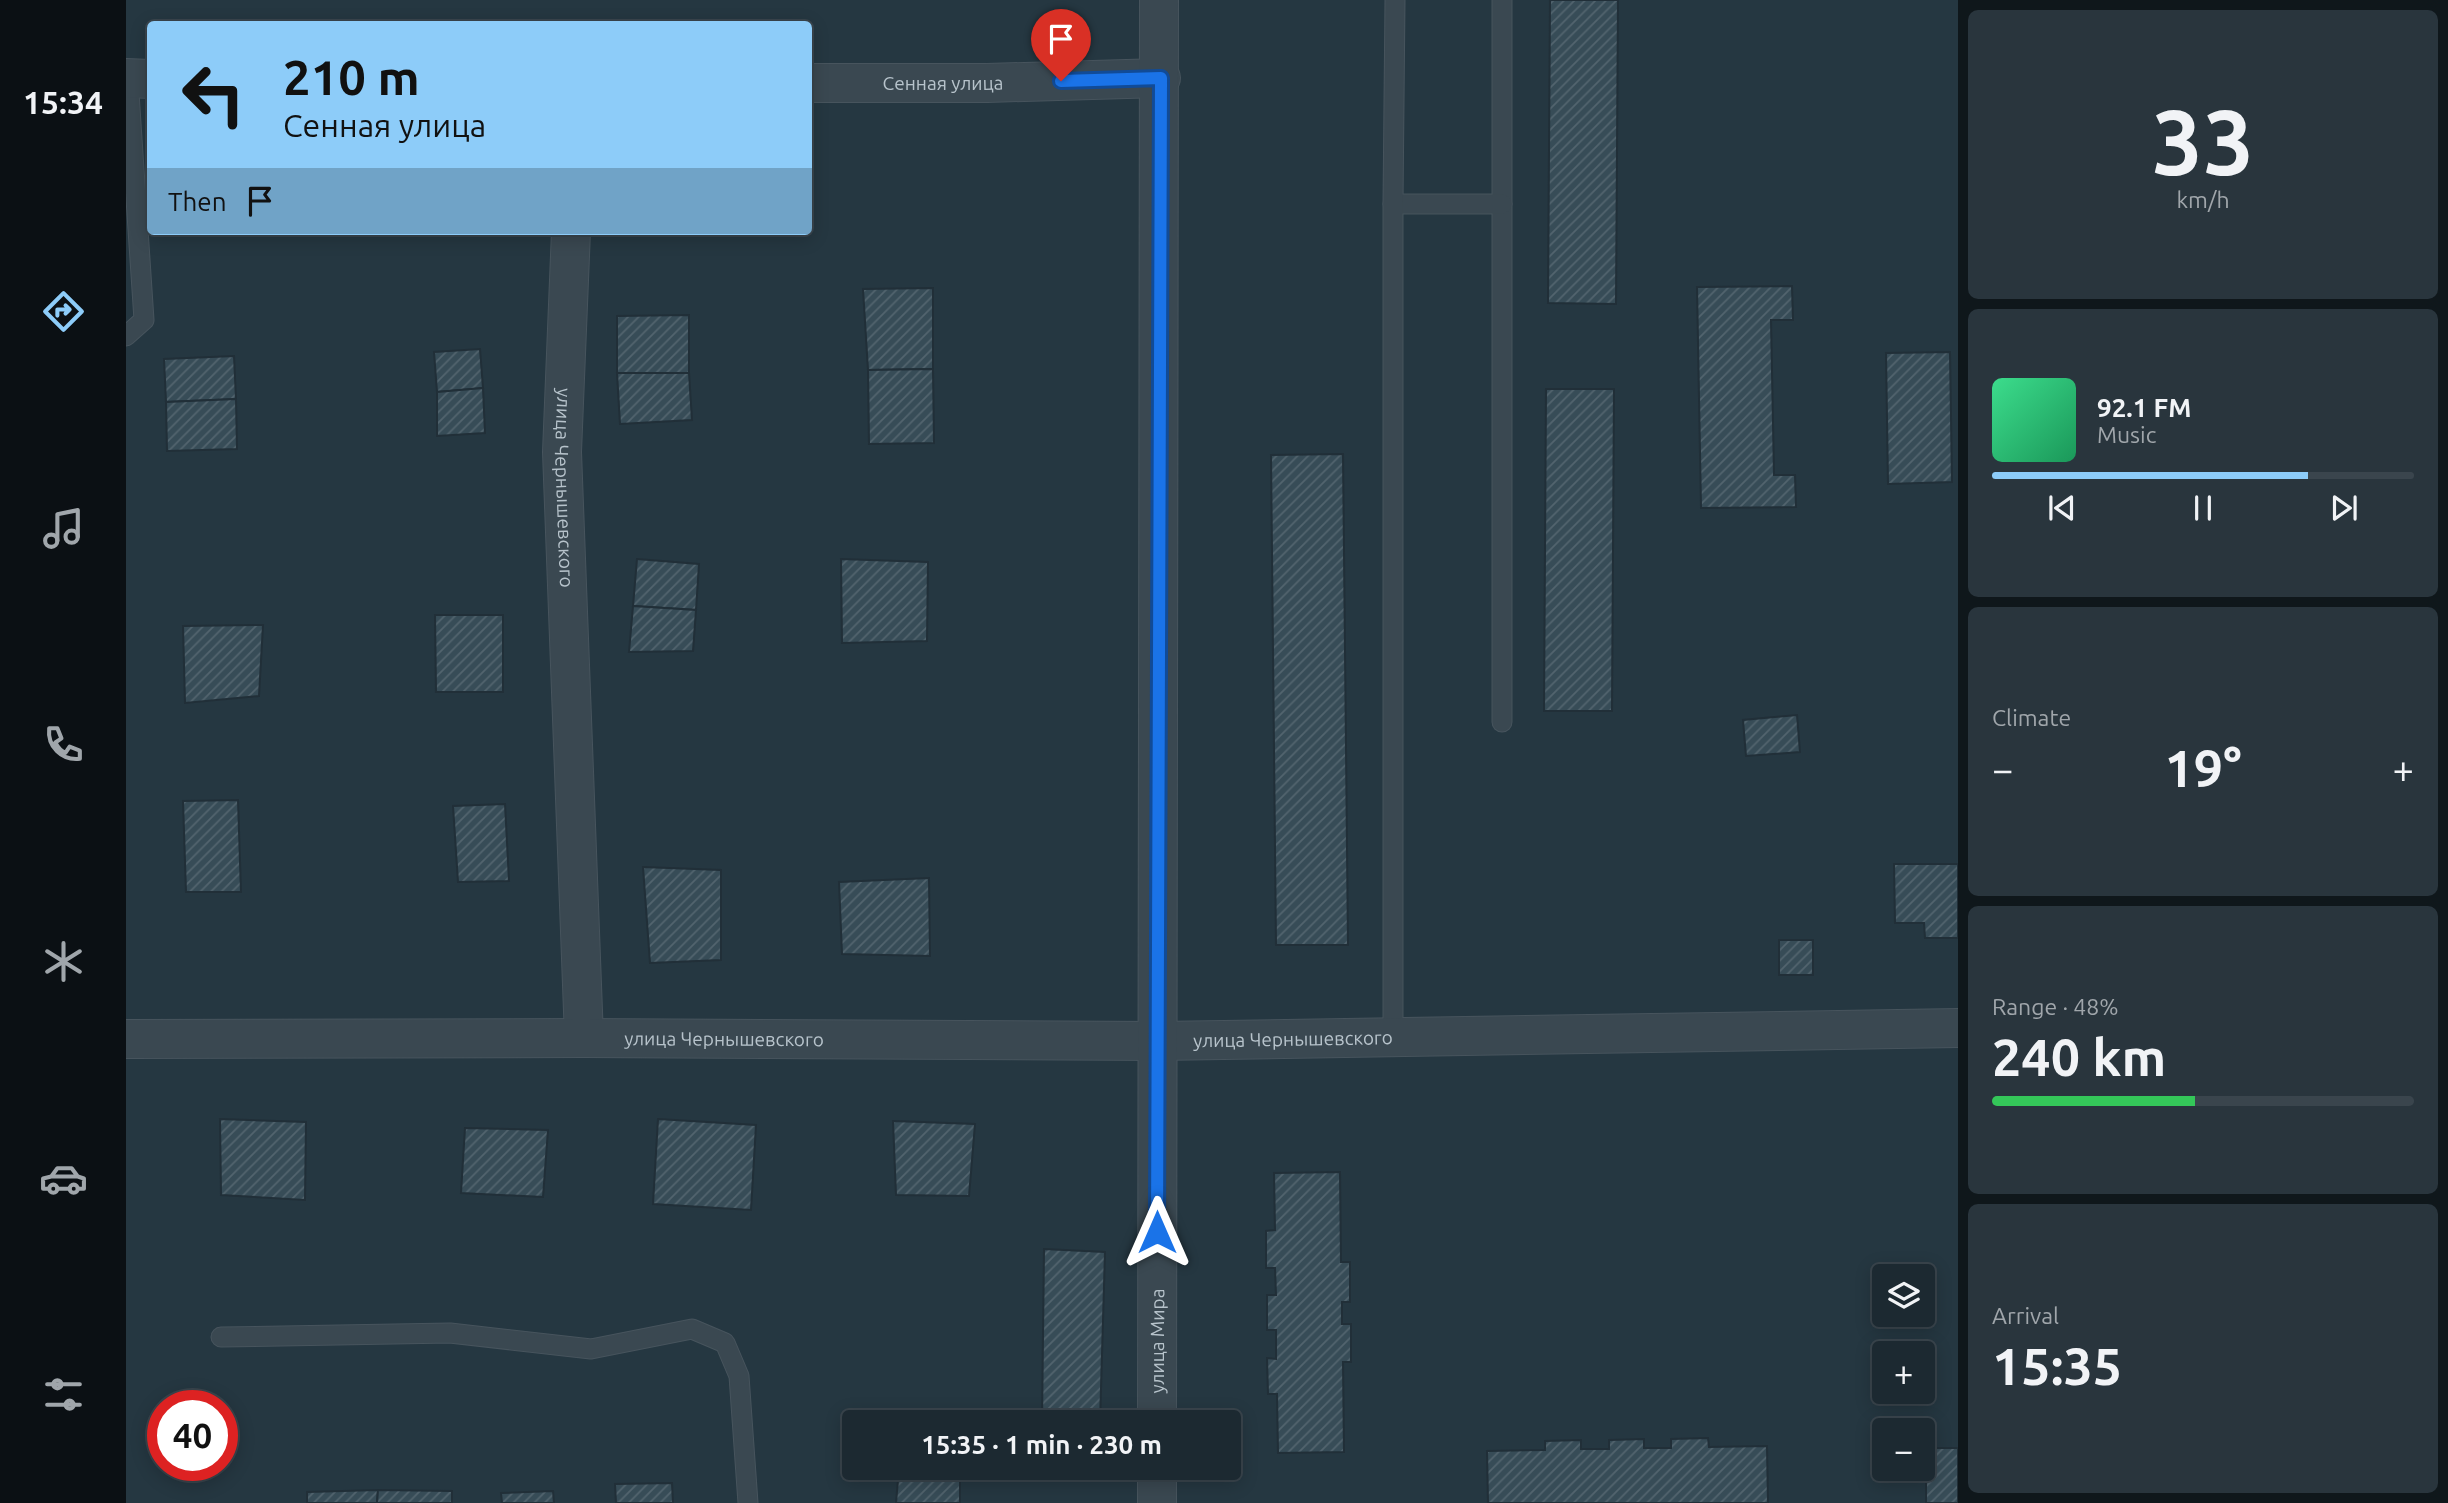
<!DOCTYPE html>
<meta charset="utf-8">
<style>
body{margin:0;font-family:Ubuntu,sans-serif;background:#29353d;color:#f1f3f6;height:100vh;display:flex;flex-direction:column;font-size:26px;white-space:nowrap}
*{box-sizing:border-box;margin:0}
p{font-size:23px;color:#a0a6ab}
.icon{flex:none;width:38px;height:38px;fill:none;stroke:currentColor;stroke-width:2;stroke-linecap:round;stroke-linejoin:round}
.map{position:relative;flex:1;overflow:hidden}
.side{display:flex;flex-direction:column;gap:10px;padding:10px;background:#0f171b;width:490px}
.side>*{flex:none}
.banner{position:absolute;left:21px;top:21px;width:665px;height:214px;border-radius:7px;box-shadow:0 4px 18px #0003,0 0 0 2px #3a454d;background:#8dccf9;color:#111;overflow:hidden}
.tools{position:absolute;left:1746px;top:1264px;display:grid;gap:14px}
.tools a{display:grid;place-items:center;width:63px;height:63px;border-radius:7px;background:#1c2931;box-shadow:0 4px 18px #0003,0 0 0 2px #3a454d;font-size:35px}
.speed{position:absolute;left:21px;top:1390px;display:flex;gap:14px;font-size:35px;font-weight:700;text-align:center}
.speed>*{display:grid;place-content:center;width:91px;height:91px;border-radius:50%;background:#1c2931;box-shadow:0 4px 18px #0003,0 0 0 2px #3a454d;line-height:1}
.speed .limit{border:10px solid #d22;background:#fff;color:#111}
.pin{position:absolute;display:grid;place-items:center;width:60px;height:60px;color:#fff;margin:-72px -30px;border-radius:50% 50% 50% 0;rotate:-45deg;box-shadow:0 0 7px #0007}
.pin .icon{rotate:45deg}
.me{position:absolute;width:77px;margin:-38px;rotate:0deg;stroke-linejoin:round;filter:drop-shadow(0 0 5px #0008)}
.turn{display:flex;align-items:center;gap:24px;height:147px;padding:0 21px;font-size:32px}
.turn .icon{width:91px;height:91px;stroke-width:2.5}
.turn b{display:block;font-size:49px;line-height:60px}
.then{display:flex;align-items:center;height:66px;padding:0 21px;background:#0003;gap:14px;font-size:26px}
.big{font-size:52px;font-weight:700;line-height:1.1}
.side .card{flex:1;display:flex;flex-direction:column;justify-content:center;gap:10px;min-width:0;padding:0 24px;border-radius:10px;background:#29353d}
.side .dial{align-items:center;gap:0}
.dial b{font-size:91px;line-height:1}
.song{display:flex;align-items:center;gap:21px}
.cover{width:84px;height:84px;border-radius:10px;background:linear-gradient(135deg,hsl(150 70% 55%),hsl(150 70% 35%))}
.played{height:7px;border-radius:4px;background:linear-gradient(90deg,#8dccf9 75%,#3a454d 75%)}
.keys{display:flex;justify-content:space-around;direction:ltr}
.heat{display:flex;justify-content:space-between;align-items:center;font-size:38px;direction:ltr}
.charge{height:10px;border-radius:5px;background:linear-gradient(90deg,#34c759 48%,#3a454d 0)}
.trip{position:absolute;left:716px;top:1410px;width:399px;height:70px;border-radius:7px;background:#1c2931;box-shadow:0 4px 18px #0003,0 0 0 2px #3a454d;font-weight:700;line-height:70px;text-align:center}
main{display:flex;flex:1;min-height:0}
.tab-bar{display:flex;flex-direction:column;width:126px;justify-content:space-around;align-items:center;background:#0b1014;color:#a0a6ab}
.tab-bar .icon{width:49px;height:49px}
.tab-bar .active{color:#8dccf9}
.tab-bar b{font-size:32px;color:#f1f3f6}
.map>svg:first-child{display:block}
.building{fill:url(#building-hatch);stroke:#212f38;stroke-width:2}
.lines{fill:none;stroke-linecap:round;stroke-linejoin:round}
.service-casing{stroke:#47545d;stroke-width:21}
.minor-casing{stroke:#47545d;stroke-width:40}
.tertiary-casing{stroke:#47545d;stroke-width:40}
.service{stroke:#3a4851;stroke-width:19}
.minor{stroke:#3a4851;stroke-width:38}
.tertiary{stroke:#3a4851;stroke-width:38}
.route-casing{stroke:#114b97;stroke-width:18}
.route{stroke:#1a73e8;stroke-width:12}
.labels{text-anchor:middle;stroke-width:7;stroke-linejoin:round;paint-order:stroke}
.street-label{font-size:19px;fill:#b7c3cb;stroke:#1f2d36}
</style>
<main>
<nav class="tab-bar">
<b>15:34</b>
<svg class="icon active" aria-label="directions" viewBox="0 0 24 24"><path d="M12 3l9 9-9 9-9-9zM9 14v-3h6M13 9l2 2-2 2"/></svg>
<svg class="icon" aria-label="music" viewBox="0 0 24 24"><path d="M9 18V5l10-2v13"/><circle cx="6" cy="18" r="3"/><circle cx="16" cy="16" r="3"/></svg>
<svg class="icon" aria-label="phone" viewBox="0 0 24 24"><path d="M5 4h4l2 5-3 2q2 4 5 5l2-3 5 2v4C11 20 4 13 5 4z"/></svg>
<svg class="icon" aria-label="climate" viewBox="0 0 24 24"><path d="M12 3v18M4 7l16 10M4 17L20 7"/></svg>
<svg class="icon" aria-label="car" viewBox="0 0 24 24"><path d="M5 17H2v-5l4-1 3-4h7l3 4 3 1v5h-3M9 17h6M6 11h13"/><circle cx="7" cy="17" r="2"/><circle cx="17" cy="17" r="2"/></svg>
<svg class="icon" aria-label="filters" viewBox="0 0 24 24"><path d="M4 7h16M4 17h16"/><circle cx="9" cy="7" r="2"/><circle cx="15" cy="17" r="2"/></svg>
</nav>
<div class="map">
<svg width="1832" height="1503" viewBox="0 0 1832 1503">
<defs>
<pattern id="building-hatch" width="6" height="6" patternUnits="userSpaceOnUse" patternTransform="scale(1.75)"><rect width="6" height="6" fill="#374c57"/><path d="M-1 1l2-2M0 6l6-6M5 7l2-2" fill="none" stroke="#52646e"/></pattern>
</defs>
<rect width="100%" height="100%" fill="#253741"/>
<g class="building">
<path d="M1424 0H1492L1490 304 1422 303Z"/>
<path d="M1666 286 1667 320H1645L1648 475H1669L1670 507 1575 508 1571 287Z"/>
<path d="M807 288V369L742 370 737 289Z"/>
<path d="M563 315V373H491V316Z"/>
<path d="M354 349 357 388 311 392 308 352Z"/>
<path d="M1824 352 1826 482 1762 484 1760 353Z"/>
<path d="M108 356 110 399 40 402 38 359Z"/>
<path d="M807 369 808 443 743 444 742 370Z"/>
<path d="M491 373H563L566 420 494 424Z"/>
<path d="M357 388 359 433 311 436V392Z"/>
<path d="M1420 389H1488L1486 711H1418Z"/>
<path d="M110 399 111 449 41 451 40 402Z"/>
<path d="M1217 454 1222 945H1150L1145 455Z"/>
<path d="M511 559 573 564 570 610 507 606Z"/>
<path d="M715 559 802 562 801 641 716 643Z"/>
<path d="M507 606 570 610 567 651 503 652Z"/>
<path d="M309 615H377V692H310Z"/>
<path d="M137 625 133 696 59 703 57 626Z"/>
<path d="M1671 715 1674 752 1620 756 1617 720Z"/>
<path d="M112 800 115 892H60L57 801Z"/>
<path d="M379 804 383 881 332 882 327 806Z"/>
<path d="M1768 864H1832V938H1799L1798 923H1769Z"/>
<path d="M517 867 595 870V960L524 963Z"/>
<path d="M803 878 804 956 716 954 713 882Z"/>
<rect x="1653" y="940" width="34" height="35"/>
<path d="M94 1119 180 1122 179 1200 95 1195Z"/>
<path d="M532 1119 630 1125 625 1210 527 1204Z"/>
<path d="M767 1121 849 1124 843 1196 770 1195Z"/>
<path d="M339 1128 422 1130 417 1197 335 1193Z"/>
<path d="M1214 1172 1215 1262H1224V1302H1216V1324H1225V1362H1217L1218 1452 1152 1453 1151 1394H1142L1141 1358 1150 1359V1330H1141V1295H1150L1149 1268H1140V1231L1149 1230 1148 1173Z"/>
<path d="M918 1249 979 1252 974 1423H916Z"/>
<path d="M776 1419 835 1421V1423H776Z"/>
<path d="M1582 1438 1583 1447 1641 1446 1642 1503H1362L1361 1451 1419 1450V1441L1455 1440V1449H1483V1440L1518 1439V1448H1545V1439Z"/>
<rect x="1800" y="1448" width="32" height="55"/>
<path d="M773 1468H834V1503H770Z"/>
<path d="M546 1483 547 1503H490L489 1484Z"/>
<path d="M252 1490 251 1503H181V1492Z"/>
<path d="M252 1490 326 1491V1503H251Z"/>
<path d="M427 1491 428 1503H376L375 1493Z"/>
</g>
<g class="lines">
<defs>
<g id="service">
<path d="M1376 0V722"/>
<path d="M1267 204H1376"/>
<path d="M0 336 18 320 2 78"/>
<path d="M1267 1037V204L1269 0"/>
<path d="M95 1337 324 1333 465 1349 566 1329 599 1343 613 1376 622 1503"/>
</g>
<g id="minor">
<path d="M0 78 24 79"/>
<path id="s1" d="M682 83H861L1035 78"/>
<path id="s2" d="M445 231 436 452 458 1038"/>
<path id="s3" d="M0 1039 458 1038 1032 1041"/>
</g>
<g id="tertiary">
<path id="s4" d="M1032 1041 1832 1028"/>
<path id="s5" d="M1031 1423 1033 0"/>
<path d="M1031 1503V1468"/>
</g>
</defs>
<use href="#service" class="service-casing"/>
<use href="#minor" class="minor-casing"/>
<use href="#tertiary" class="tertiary-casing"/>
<use href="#service" class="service"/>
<use href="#minor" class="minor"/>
<use href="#tertiary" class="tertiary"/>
</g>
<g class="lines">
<defs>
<path id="route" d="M935 81 1035 78 1031 1232"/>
</defs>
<use href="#route" class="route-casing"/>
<use href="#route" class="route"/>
</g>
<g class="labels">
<g class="street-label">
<text dy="7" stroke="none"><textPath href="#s1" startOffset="135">Сенная улица</textPath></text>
<text dy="7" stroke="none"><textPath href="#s2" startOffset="257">улица Чернышевского</textPath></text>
<text dy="7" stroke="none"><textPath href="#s3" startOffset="598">улица Чернышевского</textPath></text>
<text dy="7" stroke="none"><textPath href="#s4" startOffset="135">улица Чернышевского</textPath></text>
<text dy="7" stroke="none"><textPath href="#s5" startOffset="82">улица Мира</textPath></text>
</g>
</g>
</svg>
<div class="tools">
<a><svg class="icon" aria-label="layers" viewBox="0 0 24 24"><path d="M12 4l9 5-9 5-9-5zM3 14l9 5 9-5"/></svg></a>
<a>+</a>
<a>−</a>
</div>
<div class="speed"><div class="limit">40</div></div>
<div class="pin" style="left:935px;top:81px;background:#d93025"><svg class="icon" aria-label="arrive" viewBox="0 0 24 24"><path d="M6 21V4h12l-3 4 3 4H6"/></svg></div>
<svg class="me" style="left:1031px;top:1232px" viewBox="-20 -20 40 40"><path d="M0-17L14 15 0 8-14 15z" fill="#1a73e8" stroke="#fff" stroke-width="4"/></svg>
<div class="trip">15:35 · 1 min · 230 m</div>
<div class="banner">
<div class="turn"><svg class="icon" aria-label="left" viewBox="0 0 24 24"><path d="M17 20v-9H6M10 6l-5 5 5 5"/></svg><div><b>210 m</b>Сенная улица</div></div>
<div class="then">Then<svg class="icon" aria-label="arrive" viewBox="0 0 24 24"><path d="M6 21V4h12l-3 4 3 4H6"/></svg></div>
</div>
</div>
<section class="side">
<div class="card dial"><b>33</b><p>km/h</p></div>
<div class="card">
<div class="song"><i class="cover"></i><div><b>92.1 FM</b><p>Music</p></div></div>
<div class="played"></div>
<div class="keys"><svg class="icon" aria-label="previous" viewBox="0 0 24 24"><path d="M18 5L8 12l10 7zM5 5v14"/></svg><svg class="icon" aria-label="pause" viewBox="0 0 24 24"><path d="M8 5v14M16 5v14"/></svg><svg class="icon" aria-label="next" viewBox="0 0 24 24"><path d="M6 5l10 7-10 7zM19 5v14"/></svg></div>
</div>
<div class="card"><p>Climate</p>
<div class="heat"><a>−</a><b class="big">19°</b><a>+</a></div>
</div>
<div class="card"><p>Range · 48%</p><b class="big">240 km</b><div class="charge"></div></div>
<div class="card"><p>Arrival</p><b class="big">15:35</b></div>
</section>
</main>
